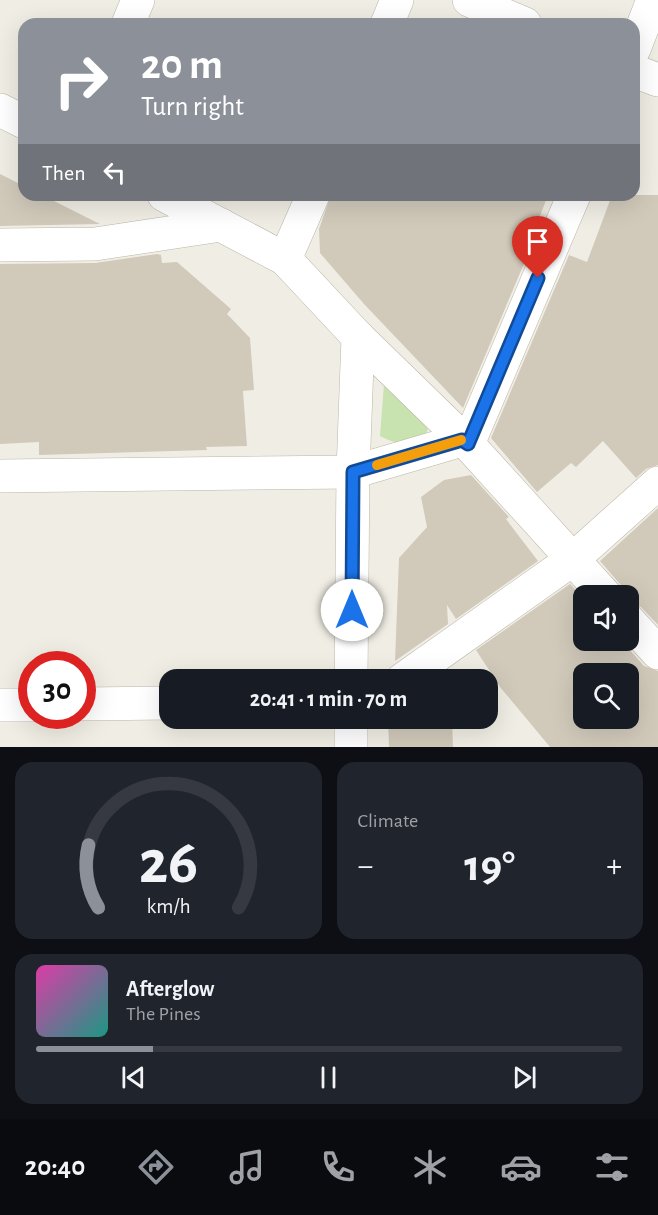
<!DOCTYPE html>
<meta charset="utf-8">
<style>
body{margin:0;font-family:"Alegreya Sans",sans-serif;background:#20242c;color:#f1f3f6;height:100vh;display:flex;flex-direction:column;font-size:22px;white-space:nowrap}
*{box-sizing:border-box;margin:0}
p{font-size:20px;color:#9ea1a6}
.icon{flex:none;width:33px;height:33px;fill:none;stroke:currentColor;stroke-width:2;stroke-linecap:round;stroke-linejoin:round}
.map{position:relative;height:747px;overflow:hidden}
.sheet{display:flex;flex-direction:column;gap:15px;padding:15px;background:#0d0f14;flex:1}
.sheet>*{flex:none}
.hud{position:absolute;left:18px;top:18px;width:622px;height:183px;border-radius:18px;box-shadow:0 6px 24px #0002;background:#8c9099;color:#fff;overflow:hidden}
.buttons{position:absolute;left:573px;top:585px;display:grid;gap:12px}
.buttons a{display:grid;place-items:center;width:66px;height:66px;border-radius:12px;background:#171b24;box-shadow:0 6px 24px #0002;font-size:30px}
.speed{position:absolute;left:18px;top:651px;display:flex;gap:12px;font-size:30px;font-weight:700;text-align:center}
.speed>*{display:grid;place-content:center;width:78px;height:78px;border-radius:50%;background:#171b24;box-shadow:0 6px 24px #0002;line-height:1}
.speed .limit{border:9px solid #d22;background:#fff;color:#111}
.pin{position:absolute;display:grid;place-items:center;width:51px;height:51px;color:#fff;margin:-62px -26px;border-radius:50% 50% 50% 0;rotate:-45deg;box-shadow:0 0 6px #0007}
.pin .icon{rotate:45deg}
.me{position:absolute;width:66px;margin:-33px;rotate:0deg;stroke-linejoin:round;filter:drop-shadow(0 0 4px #0008)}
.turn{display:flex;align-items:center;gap:21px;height:126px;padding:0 24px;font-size:27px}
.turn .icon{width:78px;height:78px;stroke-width:2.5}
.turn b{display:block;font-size:42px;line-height:51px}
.then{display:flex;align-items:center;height:57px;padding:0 24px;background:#0003;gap:12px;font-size:22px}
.big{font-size:45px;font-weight:700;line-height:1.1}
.sheet .card{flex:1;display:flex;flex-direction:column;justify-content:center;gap:9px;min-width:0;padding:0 21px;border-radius:18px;background:#20242c}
.sheet .dial{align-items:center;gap:0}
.dial svg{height:156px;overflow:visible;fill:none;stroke:#363941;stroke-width:7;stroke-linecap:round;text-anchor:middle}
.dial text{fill:#f1f3f6;stroke:none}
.song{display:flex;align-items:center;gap:18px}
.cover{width:72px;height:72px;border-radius:9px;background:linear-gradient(135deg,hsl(320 70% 55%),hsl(170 70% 35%))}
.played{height:6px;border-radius:3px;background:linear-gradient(90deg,#8c9099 20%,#363941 20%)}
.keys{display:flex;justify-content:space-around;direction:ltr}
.heat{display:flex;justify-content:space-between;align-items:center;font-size:33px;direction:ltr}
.sheet .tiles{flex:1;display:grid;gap:15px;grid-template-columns:1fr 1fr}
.card:last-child{grid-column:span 2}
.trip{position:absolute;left:159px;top:669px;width:339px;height:60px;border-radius:18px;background:#171b24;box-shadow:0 6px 24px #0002;font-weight:700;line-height:60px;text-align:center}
.menu{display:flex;height:96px;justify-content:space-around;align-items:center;background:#090b0e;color:#9ea1a6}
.menu .icon{width:42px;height:42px}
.menu .on{color:#8c9099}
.menu b{font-size:27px;color:#f1f3f6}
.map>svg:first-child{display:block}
.green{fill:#c8e2b0}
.building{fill:#d1cabb;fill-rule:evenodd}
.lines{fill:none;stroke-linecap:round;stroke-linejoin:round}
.minor-casing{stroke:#bbb6a8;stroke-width:34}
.minor{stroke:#fff;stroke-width:33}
.route-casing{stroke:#114b97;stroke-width:15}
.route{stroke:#1a73e8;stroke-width:10}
.slow{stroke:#f59e0b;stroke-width:10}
</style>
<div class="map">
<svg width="658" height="747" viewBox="0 0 658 747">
<rect width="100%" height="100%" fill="#f0eee4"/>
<path class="green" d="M387 380 428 429 422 442C405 445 395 444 380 436L384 384Z"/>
<g class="building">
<path d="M0 174 24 186V195H42L100 224 0 226Z"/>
<path d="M331 195H548L531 239 534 240 463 408 364 304 320 253 319 229Z"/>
<path d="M612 195H658V465L646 469 636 478 603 441 576 467 571 463 537 492 491 438 569 255 587 262Z"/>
<path d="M157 254 161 255 162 263 177 262 231 309 227 314 250 338 254 390 243 391 247 446 206 447 207 450 39 455V442L0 444V264L95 263Z"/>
<path d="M471 475 509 517 506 519 538 561 456 619 447 605 448 624 395 661 399 558 427 527 421 497 444 480Z"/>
<path d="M658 508V625L641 607 628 602V596H624L620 584 600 561Z"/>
<path d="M570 584 584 599V640H621L644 666 658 671V747H550L500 687 476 650ZM584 674H628V718H584Z"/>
<path d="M388 718H452L453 747H389Z"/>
</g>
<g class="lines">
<defs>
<g id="minor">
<path d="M469 0 525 24"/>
<path d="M128 24 138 0"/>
<path d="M387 24 397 0"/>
<path d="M634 49 653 0"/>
<path d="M634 71 658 80"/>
<path d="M0 110 24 122"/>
<path d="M164 195 285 259 358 337 468 444 606 596"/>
<path d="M0 245 95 244 221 225"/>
<path d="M285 259 313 195"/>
<path d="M468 444 574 195"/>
<path d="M0 476 353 472 462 440"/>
<path d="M628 620 658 653"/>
<path d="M351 680 353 472 358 337"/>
<path d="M402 680 573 559 658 483"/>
<path d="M82 704 170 703"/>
<path d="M0 705H32"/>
<path d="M351 747V718"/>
</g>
</defs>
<use href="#minor" class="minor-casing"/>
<use href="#minor" class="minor"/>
</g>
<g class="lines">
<defs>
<path id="route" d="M352 610 353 472 462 440 468 444 538 278"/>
</defs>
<use href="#route" class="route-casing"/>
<use href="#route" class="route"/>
<path class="slow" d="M377 465 461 440"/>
</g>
</svg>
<div class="buttons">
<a><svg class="icon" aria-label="sound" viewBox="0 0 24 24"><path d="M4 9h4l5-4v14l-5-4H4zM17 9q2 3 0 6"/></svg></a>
<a><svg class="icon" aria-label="search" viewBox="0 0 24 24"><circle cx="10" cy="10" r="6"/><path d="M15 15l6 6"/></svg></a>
</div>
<div class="speed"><div class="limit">30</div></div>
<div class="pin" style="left:538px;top:278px;background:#d93025"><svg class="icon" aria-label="arrive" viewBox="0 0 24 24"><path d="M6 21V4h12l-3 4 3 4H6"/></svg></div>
<svg class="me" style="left:352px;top:610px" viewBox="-20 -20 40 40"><circle r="19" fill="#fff"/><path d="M0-13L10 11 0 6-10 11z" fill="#1a73e8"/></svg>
<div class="trip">20:41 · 1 min · 70 m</div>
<div class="hud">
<div class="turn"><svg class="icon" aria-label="right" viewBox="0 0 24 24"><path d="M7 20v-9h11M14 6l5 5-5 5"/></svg><div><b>20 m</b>Turn right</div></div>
<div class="then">Then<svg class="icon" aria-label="left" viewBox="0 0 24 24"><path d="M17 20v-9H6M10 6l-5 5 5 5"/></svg></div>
</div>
</div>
<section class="sheet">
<div class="tiles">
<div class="card dial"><svg viewBox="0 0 100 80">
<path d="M14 69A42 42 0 1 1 86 69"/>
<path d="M14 69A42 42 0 0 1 9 37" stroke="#8c9099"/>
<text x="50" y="56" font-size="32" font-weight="700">26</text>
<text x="50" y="72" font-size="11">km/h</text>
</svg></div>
<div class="card"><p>Climate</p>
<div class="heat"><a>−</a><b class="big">19°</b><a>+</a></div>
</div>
<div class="card">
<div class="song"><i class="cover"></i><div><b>Afterglow</b><p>The Pines</p></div></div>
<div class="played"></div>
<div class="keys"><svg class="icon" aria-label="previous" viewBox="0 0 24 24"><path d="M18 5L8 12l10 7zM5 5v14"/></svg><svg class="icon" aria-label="pause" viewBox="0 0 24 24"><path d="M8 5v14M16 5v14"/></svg><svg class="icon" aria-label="next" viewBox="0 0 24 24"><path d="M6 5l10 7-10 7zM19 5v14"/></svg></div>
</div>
</div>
</section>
<nav class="menu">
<b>20:40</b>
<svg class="icon on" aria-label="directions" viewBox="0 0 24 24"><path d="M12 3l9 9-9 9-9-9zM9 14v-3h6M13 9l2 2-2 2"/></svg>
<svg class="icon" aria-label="music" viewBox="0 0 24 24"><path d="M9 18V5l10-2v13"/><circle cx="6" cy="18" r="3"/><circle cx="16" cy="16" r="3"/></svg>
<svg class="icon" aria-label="phone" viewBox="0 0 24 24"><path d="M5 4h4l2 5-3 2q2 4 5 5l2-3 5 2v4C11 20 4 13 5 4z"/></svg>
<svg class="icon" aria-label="climate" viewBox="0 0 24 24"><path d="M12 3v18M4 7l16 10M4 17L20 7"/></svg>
<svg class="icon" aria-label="car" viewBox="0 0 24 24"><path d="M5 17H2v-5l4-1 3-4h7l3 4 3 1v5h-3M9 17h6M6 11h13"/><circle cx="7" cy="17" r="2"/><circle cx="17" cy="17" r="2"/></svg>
<svg class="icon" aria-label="filters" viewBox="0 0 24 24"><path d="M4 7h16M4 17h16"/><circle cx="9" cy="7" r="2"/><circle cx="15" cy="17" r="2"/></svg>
</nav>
